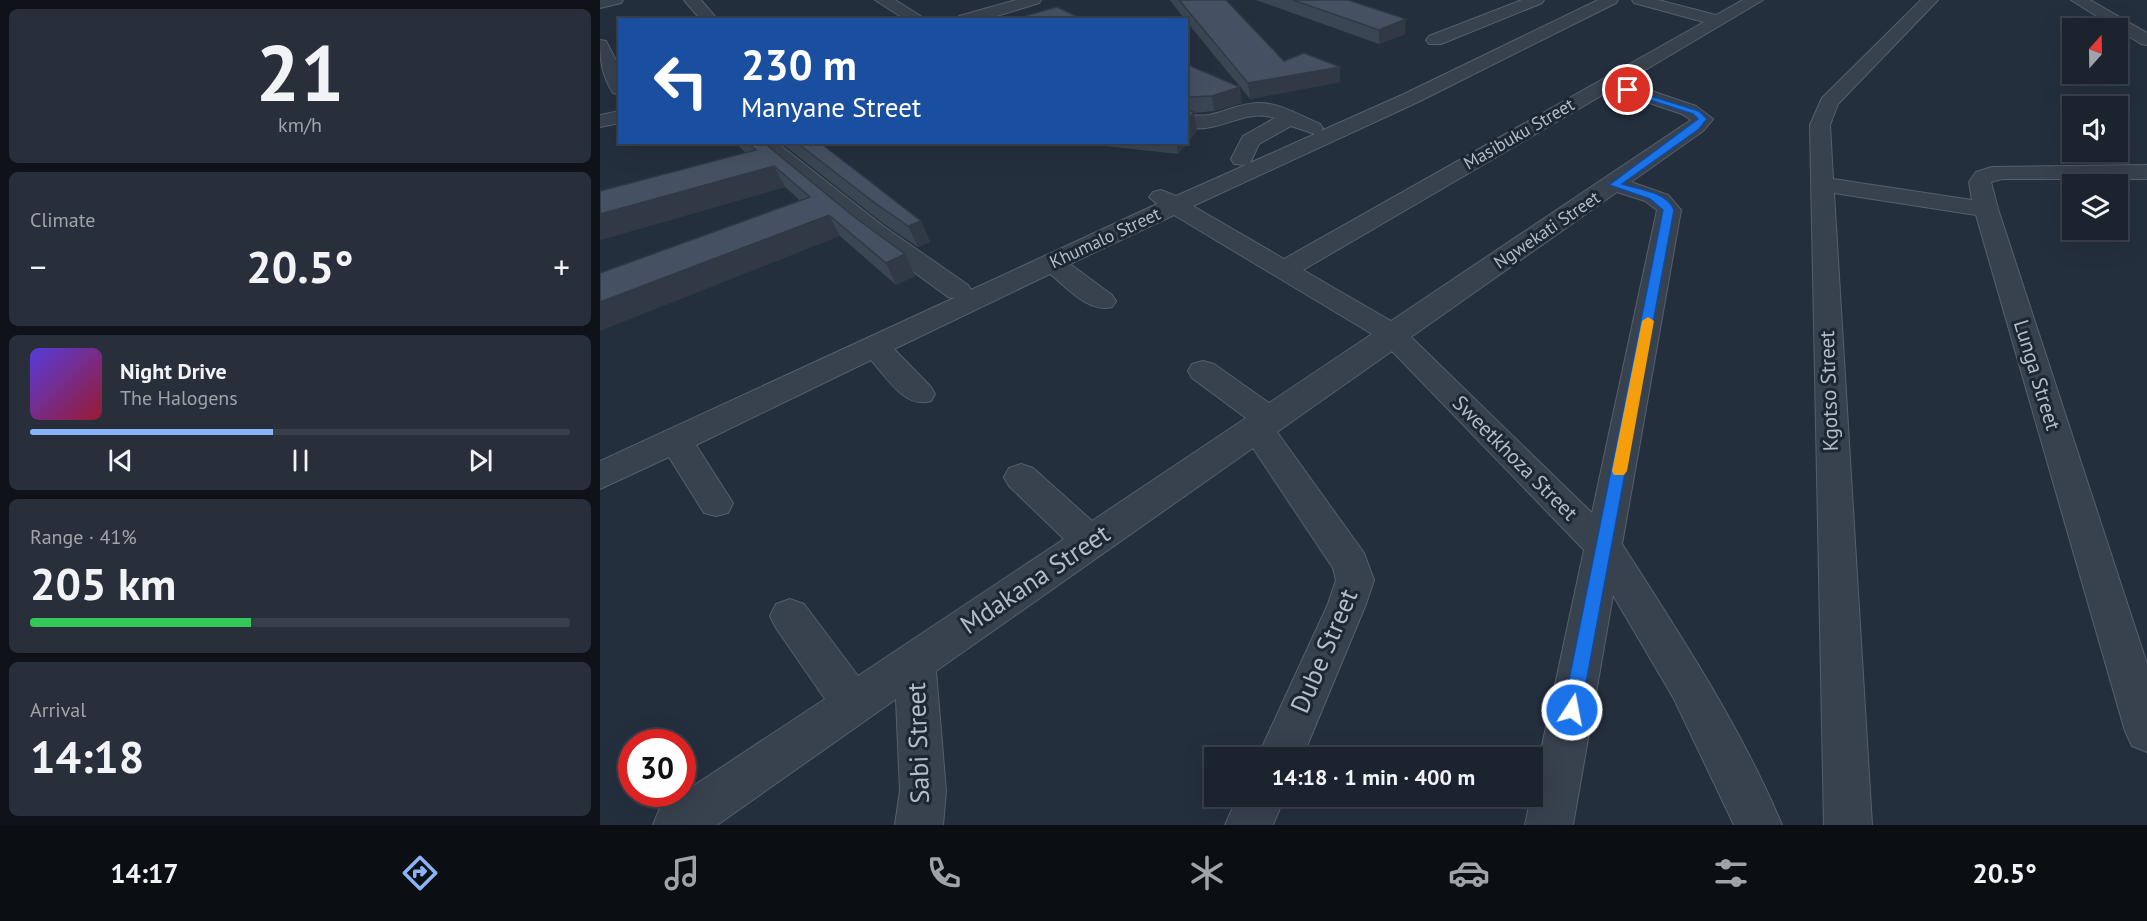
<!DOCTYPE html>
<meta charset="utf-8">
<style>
body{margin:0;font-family:"PT Sans",sans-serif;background:#282f3a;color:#f1f3f6;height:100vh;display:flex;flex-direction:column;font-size:22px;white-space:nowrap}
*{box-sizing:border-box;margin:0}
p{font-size:20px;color:#a0a4aa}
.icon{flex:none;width:33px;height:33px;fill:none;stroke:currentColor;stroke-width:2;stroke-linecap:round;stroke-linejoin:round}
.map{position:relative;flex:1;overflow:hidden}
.drawer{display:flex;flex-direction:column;gap:9px;padding:9px;background:#0f1319;width:600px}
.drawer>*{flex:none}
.banner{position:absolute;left:18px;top:18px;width:570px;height:126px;border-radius:0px;box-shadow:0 6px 24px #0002,0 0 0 2px #39404a;background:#1a4fa0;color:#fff;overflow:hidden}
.needle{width:39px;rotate:20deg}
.fabs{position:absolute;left:1462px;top:18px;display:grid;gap:12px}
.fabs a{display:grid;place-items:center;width:66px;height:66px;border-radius:0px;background:#1b232e;box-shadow:0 6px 24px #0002,0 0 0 2px #39404a;font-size:30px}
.speed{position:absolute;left:18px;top:729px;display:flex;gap:12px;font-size:30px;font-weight:700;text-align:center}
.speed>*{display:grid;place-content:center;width:78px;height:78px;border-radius:50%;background:#1b232e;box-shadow:0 6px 24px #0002,0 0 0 2px #39404a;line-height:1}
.speed .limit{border:9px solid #d22;background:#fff;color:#111}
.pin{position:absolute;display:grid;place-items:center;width:51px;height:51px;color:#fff;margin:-26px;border:3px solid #fff;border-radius:50%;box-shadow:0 2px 6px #0007}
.me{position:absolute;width:66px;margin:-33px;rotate:11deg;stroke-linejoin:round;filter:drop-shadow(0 0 4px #0008)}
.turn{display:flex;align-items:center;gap:21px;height:126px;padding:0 24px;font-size:27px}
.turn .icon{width:78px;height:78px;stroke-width:2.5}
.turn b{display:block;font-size:42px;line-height:51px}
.big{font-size:45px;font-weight:700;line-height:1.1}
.drawer .widget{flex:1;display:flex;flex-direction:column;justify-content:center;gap:9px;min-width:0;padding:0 21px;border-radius:9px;background:#282f3a}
.drawer .dial{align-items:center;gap:0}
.dial b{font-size:78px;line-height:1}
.song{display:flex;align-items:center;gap:18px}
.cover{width:72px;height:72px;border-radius:9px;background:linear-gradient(135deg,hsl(250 70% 55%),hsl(350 70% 35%))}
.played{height:6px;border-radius:3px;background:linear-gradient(90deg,#8ab4f8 45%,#39404a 45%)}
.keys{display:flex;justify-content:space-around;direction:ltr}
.heat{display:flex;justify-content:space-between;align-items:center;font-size:33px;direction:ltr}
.charge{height:9px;border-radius:4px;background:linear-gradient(90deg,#34c759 41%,#39404a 0)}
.trip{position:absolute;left:604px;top:747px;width:339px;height:60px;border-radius:0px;background:#1b232e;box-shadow:0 6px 24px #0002,0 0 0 2px #39404a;font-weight:700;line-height:60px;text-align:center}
.tab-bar{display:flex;height:96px;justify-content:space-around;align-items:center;background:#0b0e12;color:#a0a4aa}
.tab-bar .icon{width:42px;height:42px}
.tab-bar .active{color:#8ab4f8}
.tab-bar b{font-size:27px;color:#f1f3f6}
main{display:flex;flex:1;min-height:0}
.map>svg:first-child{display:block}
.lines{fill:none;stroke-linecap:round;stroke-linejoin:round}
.minor-casing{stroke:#565f6c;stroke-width:2}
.minor{fill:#38414e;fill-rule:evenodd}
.wall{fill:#3b4654}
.shaded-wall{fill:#303945}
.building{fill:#455162;stroke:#303945;stroke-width:1.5}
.route{fill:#1a73e8;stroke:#114b97;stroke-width:1.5}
.slow{fill:#f59e0b}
.labels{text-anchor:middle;stroke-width:6;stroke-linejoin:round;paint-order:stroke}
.far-street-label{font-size:18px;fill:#b4bcc9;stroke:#1d2633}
.street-label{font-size:21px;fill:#b4bcc9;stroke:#1d2633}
.near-street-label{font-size:26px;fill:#b4bcc9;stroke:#1d2633}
</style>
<main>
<section class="drawer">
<div class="widget dial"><b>21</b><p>km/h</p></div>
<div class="widget"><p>Climate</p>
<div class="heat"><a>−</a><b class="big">20.5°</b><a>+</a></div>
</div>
<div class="widget">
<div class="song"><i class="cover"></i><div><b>Night Drive</b><p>The Halogens</p></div></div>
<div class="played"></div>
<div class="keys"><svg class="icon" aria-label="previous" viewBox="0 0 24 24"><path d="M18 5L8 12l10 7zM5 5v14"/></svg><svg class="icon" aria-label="pause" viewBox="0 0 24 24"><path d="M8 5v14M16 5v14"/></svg><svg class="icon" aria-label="next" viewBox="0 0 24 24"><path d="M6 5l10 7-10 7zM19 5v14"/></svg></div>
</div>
<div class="widget"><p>Range · 41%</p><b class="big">205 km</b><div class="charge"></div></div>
<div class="widget"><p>Arrival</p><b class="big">14:18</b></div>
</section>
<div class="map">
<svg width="1547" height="825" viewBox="0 0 1547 825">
<rect width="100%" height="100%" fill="#242f3e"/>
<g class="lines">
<defs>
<g id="minor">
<path d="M0 0H23L21 3 0 8Z"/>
<path d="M84 0H101L118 20H101Z"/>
<path d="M275 0H295L327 20H306Z"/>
<path d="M416 0H441L439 3 384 20H357L359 16Z"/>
<path d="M922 0H944L942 3 841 44H829L826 40 829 36Z"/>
<path d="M998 0H1018L1016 3 818 102 593 206 684 259 1104 22 1034 3 1032 0H1058L1116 15 1143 0H1163L1025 82 1096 106 1113 119 1103 131 1031 182 1068 195 1081 210 1022 544C1080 635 1140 725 1182 825H1134L1074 699 1013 595 973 825H925L984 550 792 351 677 432 764 553 774 580 766 604 702 758H657L728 604 736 580 733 568 653 448 336 671 346 791 343 825H295L300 791 296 699 117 825H53L60 808 225 699 176 628 170 616 176 604 190 599 204 604 258 676 464 539 409 486 404 477 409 468 421 464 433 468 492 521 646 418 592 378 588 371 592 364 603 361 614 364 669 403 772 334 574 215 470 264 512 295 516 301 512 307C488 313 468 288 450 274L294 349 331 387 335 394 331 401C305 409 287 378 271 360L96 445 133 503 128 513 116 516 104 513 69 457 0 489V461L354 298 348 297 265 236 152 142H176L283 226 368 285 371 290 557 204 549 197 553 192 561 190 576 196 646 165 634 164 631 159 643 136 675 118C645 107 618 135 586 127V114C616 121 631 103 659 103 680 103 701 116 720 124L723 128 721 131 804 94ZM1011 90 1082 114 1091 120 791 321 703 270ZM691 126 715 134 650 163 659 144ZM1017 192 1045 201 1057 210 992 513 811 337Z"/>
<path d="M1321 0H1338L1238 104 1230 125 1233 179 1372 200 1369 182 1376 172 1392 167 1547 165V179H1402L1391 182 1398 209 1547 664V752L1532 746 1525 731 1376 215 1234 193 1272 825H1224L1210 125 1222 98Z"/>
<path d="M1471 0H1490L1547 33V45L1541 44Z"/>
<path d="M0 40 6 41 20 68V95L13 93C2 76 0 60 0 40Z"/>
<path d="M20 111V123L0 127V115Z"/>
<path d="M638 796H685L673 825H625Z"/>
</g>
</defs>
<use href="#minor" class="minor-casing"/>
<use href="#minor" class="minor"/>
</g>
<g class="wall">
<path d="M570 0H626L684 61 740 82 650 99 586 21V20H585Z"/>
<path d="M656 0H748L805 34 779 44Z"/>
<path d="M586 64 642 103 614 111 594 113 597 131 578 154 468 142H586L590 111 586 109Z"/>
<path d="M134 142H163L253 216 305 254 315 276 296 285 240 236 185 187 0 240V191L146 153Z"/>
<path d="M180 142H219L321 221 330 242 318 247 284 224Z"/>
</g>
<g class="shaded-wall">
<path d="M806 19 805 34 779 44V30Z"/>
<path d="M740 67V82L650 99 648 83Z"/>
<path d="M640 87 642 103 614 111 612 96Z"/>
<path d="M594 112 597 131 578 154 576 142H586V122Z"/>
<path d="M174 166 185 187 0 240V214Z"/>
<path d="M229 215 240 236 0 331V302Z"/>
<path d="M321 221 330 242 318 247 308 226Z"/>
<path d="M305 254 315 276 296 285 286 263Z"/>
</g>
<g class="building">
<path d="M579 0H626L684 61 704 53 740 67 648 83Z"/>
<path d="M693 0H748L806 19 779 30Z"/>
<path d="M457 7 485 20H426L421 17Z"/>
<path d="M586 64 640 87 612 96 591 97 586 95Z"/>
<path d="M586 110 594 112 586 122Z"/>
<path d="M147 142H163L253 216 305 254 286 263 229 215 0 302V273L210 197 174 166 0 214V191L156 150Z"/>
<path d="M196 142H219L321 221 308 226 275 203Z"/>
</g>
<path class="route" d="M1025 88 1099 111 1107 119 1099 129 1022 184C1038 189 1068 192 1074 210L981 710 979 716 972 718 966 716 963 710 1063 210 1050 199 1009 185 1098 119 1093 114 1025 92Z"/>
<path class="slow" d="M1048 317 1054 321 1027 471 1024 475H1014L1012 471 1042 321Z"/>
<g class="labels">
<g class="far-street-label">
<text transform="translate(919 134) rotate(-30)" y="6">Masibuku Street</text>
<text transform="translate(947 230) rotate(-34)" y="6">Ngwekati Street</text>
<text transform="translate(505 238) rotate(-25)" y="6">Khumalo Street</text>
</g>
<g class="street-label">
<text transform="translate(1437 375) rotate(73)" y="7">Lunga Street</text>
<text transform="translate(1229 391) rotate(-92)" y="7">Kgotso Street</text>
<text transform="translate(915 458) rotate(45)" y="7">Sweetkhoza Street</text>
</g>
<g class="near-street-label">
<text transform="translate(435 579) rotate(-34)" y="9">Mdakana Street</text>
<text transform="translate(724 651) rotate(-67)" y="9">Dube Street</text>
<text transform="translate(318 743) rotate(-92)" y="9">Sabi Street</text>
</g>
</g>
</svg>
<div class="fabs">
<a><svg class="needle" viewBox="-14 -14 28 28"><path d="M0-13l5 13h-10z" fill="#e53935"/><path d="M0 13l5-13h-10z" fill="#a0a4aa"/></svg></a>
<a><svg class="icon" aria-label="sound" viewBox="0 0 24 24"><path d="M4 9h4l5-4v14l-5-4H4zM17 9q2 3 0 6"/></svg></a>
<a><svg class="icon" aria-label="layers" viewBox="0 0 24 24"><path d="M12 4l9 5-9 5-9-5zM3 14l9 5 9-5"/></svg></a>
</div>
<div class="speed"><div class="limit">30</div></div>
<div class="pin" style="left:1028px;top:90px;background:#d93025"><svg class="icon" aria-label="arrive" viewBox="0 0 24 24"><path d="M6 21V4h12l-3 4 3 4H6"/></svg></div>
<svg class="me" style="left:972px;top:710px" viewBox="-20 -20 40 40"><circle r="17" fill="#1a73e8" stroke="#fff" stroke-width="3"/><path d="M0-11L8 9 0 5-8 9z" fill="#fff"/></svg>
<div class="trip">14:18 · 1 min · 400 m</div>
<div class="banner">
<div class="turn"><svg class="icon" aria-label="left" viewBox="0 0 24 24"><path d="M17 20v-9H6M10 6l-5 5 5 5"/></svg><div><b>230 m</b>Manyane Street</div></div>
</div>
</div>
</main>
<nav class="tab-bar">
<b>14:17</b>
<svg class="icon active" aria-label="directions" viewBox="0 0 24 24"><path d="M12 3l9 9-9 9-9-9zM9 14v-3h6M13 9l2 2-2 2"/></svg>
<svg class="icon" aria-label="music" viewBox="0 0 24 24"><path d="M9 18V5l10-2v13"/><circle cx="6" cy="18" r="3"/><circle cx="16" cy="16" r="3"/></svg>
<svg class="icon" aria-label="phone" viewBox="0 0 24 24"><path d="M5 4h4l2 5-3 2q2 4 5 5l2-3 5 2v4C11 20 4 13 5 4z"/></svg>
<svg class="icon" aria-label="climate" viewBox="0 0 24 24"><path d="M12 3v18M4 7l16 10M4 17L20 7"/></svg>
<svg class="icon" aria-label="car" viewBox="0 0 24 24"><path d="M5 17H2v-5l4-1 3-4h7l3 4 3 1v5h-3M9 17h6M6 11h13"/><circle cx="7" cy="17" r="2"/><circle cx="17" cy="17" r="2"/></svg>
<svg class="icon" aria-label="filters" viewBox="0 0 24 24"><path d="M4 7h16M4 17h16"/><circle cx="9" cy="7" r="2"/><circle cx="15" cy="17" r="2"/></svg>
<b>20.5°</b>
</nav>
